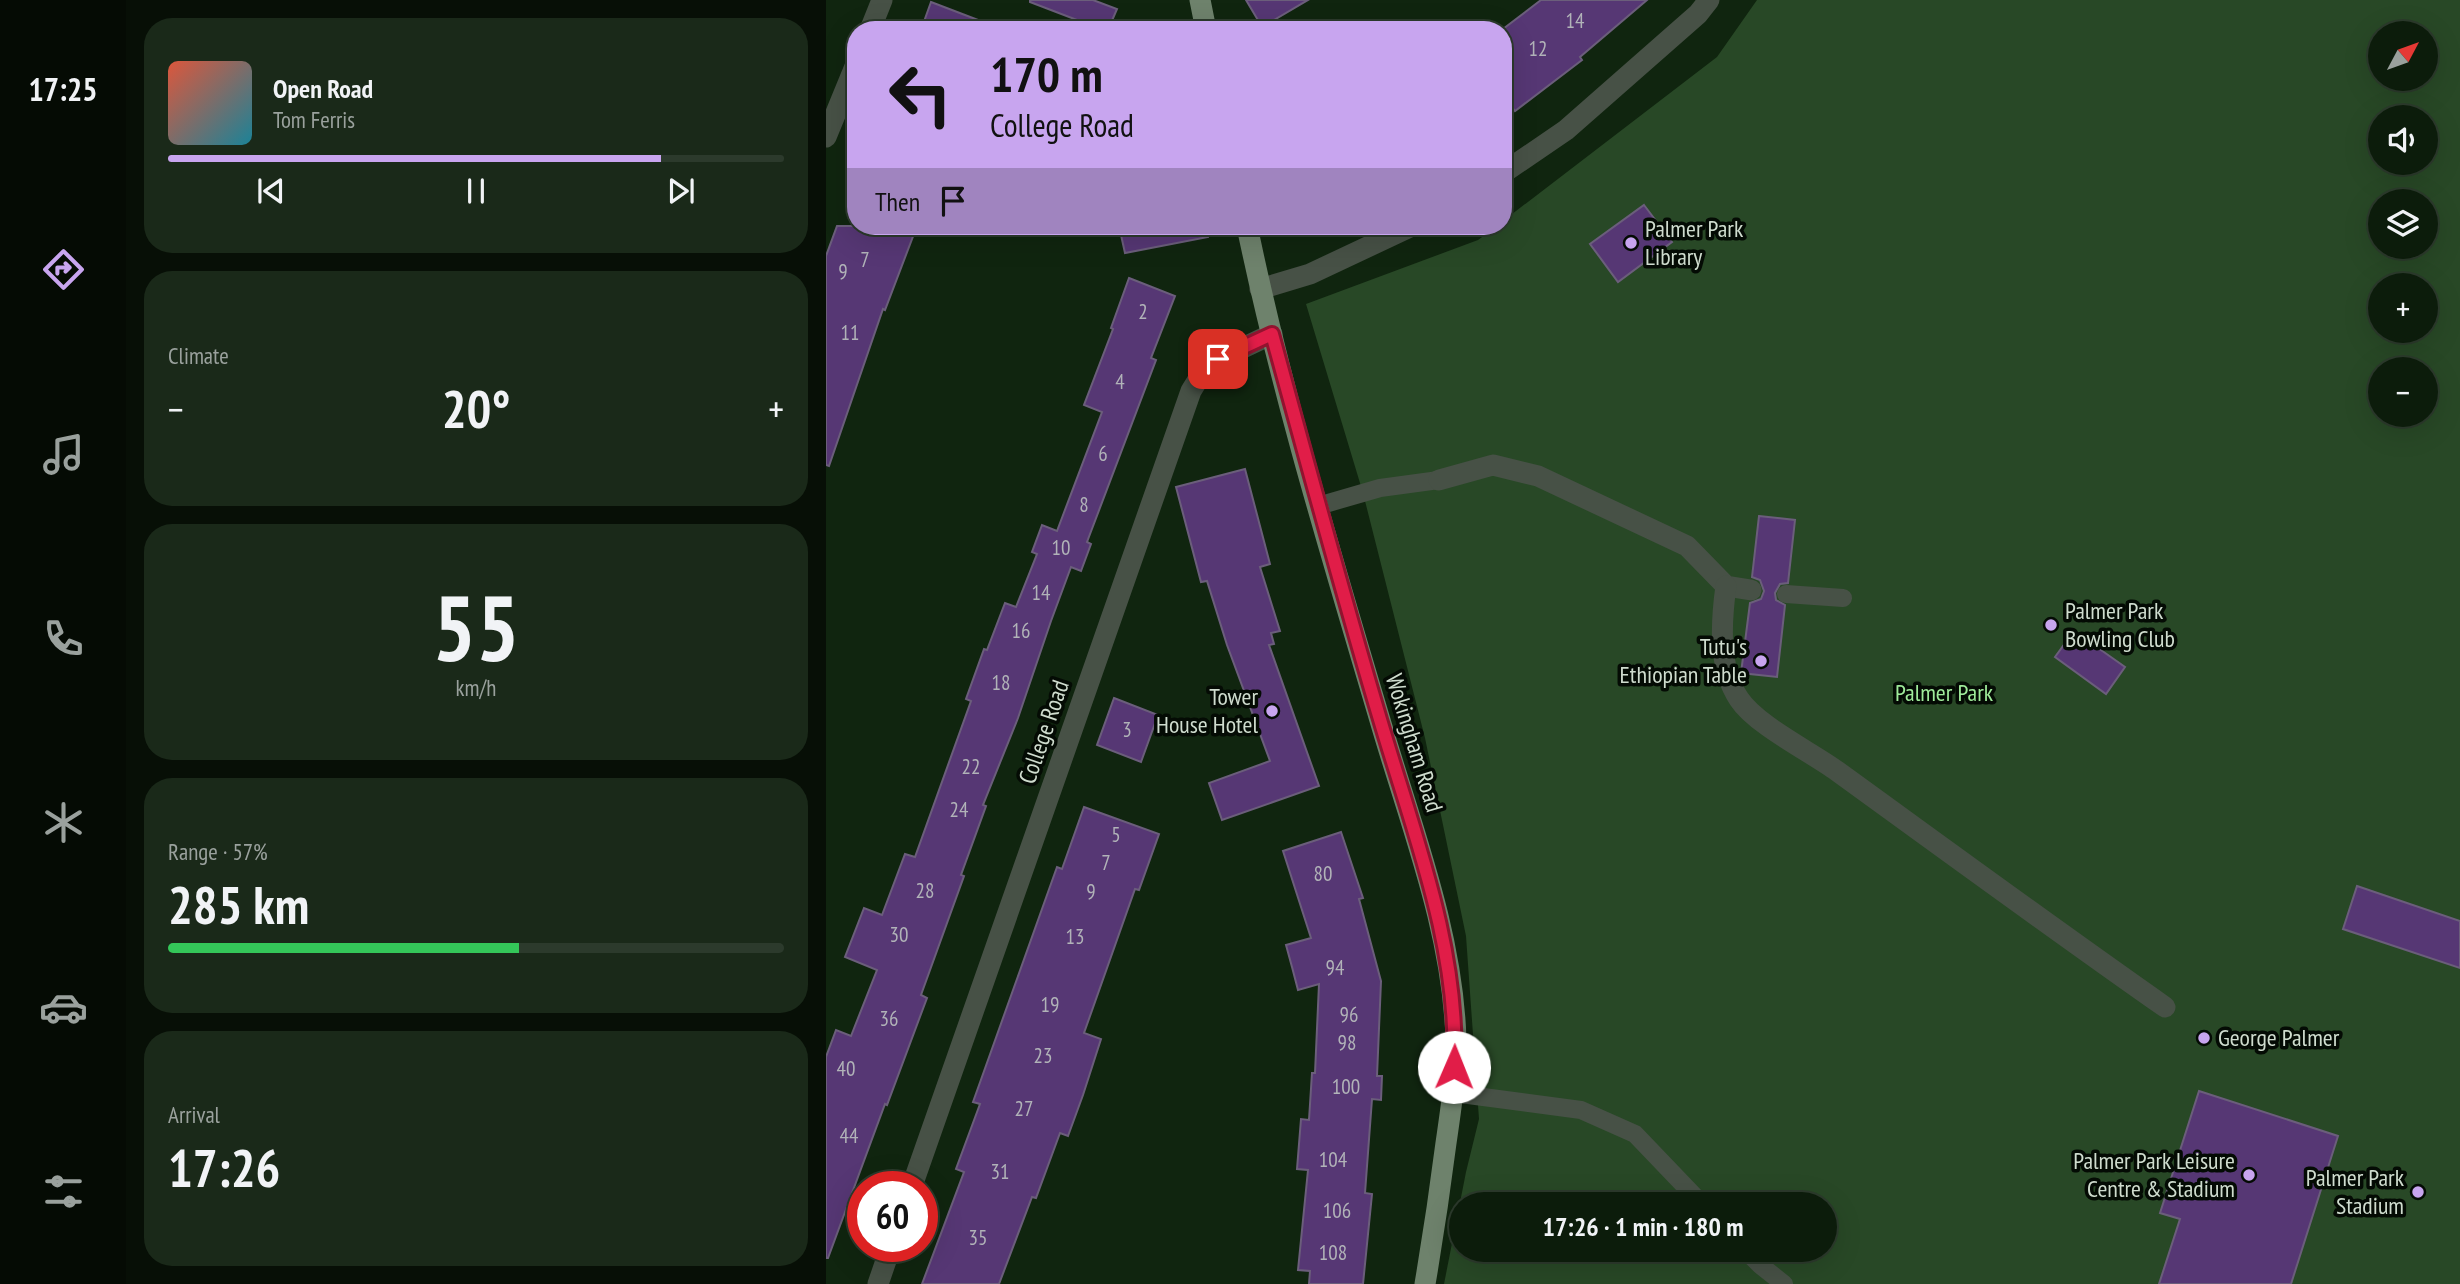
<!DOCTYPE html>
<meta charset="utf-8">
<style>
body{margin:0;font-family:"PT Sans Narrow",sans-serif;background:#1a2919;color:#f1f3f6;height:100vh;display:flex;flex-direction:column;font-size:26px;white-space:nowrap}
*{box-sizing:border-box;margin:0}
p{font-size:23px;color:#9aa19d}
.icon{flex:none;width:38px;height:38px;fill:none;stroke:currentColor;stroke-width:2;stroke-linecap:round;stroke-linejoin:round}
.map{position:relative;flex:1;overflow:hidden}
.details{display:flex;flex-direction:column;gap:18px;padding:18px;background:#070f06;width:700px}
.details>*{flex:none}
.top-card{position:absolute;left:21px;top:21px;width:665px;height:214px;border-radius:28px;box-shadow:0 7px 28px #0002,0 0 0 2px #2c3a2c;background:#c8a5ef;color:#111;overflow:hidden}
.needle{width:46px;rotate:49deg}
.buttons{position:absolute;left:1542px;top:21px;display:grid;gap:14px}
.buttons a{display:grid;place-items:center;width:70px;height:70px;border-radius:50%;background:#0c1c0b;box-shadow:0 7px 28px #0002,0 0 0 2px #2c3a2c;font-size:35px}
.speed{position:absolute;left:21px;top:1171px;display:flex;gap:14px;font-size:35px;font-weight:700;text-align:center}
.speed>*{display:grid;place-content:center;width:91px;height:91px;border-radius:50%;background:#0c1c0b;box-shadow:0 7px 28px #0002,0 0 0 2px #2c3a2c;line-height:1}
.speed .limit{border:10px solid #d22;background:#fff;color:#111}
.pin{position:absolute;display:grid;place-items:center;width:60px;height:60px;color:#fff;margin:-30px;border-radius:14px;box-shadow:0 4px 10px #0006}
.me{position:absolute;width:77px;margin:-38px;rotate:1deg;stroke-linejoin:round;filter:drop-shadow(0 0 5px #0008)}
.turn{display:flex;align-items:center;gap:24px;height:147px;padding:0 28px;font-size:32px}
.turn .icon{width:91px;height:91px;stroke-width:2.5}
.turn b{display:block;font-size:49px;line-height:60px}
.then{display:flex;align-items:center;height:66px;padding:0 28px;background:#0003;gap:14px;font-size:26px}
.big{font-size:52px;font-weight:600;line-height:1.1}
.details .widget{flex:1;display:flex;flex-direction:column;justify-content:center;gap:10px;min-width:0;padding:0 24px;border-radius:28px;background:#1a2919}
.details .dial{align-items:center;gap:0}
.dial b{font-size:91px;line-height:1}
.song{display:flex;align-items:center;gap:21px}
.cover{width:84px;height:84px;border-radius:10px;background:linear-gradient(135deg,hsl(10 70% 55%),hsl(190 70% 35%))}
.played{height:7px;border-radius:4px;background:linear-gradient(90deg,#c8a5ef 80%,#2c3a2c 80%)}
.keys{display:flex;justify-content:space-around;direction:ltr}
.heat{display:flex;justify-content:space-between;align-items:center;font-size:38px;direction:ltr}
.charge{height:10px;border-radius:5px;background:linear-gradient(90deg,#34c759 57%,#2c3a2c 0)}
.trip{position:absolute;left:623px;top:1192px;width:388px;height:70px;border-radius:35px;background:#0c1c0b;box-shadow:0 7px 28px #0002,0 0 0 2px #2c3a2c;font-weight:600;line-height:70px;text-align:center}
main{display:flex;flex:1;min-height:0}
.dock{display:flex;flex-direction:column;width:126px;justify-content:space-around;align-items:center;background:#050b04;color:#9aa19d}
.dock .icon{width:49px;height:49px}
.dock .selected{color:#c8a5ef}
.dock b{font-size:32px;color:#f1f3f6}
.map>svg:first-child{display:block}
.green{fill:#284826;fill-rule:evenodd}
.building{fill:#563774;stroke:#6b5e7b;stroke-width:2}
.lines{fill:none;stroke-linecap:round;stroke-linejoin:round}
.service{stroke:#475146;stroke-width:18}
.pedestrian{stroke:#475146;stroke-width:21}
.minor{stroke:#475146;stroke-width:21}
.primary{stroke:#6e826c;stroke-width:21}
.route-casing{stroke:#92132f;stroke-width:18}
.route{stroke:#e11d48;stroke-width:12}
.poi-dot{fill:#c8a5ef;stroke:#040b04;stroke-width:2.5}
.labels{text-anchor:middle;stroke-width:7;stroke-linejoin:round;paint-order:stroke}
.number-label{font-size:21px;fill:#b1b3b8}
.poi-label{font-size:24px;fill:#cfdcce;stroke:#040b04;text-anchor:end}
.park-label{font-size:24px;fill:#9feb9a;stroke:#040b04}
.street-label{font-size:24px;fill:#cfdcce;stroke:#040b04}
</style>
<main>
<nav class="dock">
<b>17:25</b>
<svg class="icon selected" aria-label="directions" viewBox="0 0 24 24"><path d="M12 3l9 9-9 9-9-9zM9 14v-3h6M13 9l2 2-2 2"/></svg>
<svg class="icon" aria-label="music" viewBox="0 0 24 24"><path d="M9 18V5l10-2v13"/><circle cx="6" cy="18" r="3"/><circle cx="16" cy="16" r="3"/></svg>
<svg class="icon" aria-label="phone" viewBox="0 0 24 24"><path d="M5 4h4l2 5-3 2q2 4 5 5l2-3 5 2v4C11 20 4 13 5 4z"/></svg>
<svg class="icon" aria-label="climate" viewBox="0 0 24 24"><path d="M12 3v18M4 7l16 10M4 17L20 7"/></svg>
<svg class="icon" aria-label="car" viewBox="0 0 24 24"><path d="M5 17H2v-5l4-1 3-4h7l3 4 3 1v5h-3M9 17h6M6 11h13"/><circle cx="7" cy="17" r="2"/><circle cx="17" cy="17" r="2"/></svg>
<svg class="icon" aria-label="filters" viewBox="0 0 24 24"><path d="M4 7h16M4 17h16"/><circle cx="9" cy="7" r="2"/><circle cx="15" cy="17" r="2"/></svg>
</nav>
<section class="details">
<div class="widget">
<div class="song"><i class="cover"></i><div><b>Open Road</b><p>Tom Ferris</p></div></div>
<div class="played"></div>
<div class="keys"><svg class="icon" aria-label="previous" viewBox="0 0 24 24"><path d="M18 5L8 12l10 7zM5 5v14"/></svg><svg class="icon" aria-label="pause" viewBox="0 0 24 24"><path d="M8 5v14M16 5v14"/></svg><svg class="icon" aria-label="next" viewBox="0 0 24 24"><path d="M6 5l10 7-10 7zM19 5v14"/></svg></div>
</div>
<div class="widget"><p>Climate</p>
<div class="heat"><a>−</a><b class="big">20°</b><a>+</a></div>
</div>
<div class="widget dial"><b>55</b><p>km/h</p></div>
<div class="widget"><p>Range · 57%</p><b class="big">285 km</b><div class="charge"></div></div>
<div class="widget"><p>Arrival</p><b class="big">17:26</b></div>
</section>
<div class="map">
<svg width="1634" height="1284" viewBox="0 0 1634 1284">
<rect width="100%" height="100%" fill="#10250f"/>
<path class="green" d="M931 0H1634V1284H618L640 1172 653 1119 640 936 599 738 537 493 480 304 652 240 671 226H677V221L891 57ZM1554 33H1600V79H1554ZM1554 117H1600V163H1554ZM1554 201H1600V247H1554ZM1554 285H1600V331H1554ZM1554 369H1600V415H1554ZM635 1204H999V1250H635Z"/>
<g class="building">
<path d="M204 0H267L291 9 282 30H277L204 2Z"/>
<path d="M420 0H482L436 27Z"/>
<path d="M715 0H821L754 57 756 60 689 111 677 95V29Z"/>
<path d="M105 2 173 28V30H95Z"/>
<path d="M818 205 846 242 792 282 764 244Z"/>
<path d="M11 226H91L59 310 57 309 3 466 0 465V256Z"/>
<path d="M293 226H381L382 237 299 253Z"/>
<path d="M303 278 349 296 325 358 330 360 261 542 265 544 255 571 245 567 225 621 192 718 157 805 160 806 135 875 138 876 95 995 101 998 61 1105 59 1104 2 1258H0V1057L10 1030 25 1036 51 970 19 957 38 908 56 915 79 854 89 857 145 701 140 699 158 649 161 650 179 603 190 607 211 554 206 552 216 525 231 531 276 412 258 405 287 329 285 328Z"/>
<path d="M419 469 444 564 434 567 454 631 445 633 448 644 443 645 493 786 396 820 383 783 444 761 401 645 381 581 375 582 350 487Z"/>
<path d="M933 516 969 520 962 583 954 584 949 593 950 600 959 605 951 677 915 673 924 603 935 599 938 591 934 580 926 577Z"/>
<path d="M1248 631 1299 667 1280 694 1229 657Z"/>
<path d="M288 698 332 715 315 762 271 745Z"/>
<path d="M258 807 333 834 313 890 309 889 258 1033 275 1039 257 1095 242 1136 234 1133 210 1198 206 1197 173 1284H96L138 1172 130 1169 154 1104 147 1102 231 867 236 869Z"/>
<path d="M515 832 537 898 533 899 555 981 551 1076H556L555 1100 546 1099 539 1193 546 1194 537 1284H483L484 1271 472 1270 482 1170 471 1169 475 1119 483 1120 486 1073H489L493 984 472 990 466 967 460 945 485 938 457 851Z"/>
<path d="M1531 886 1634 921V968L1517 929Z"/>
<path d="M1373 1091 1512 1136 1465 1284H1333L1354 1219 1334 1213Z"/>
</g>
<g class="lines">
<g class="service">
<path d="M492 506 554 488 613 480"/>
<path d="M960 594 1017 598"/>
<path d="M627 1093 755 1110 809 1134 876 1204"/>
<path d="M919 1250 934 1265 958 1284"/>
</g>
<g class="pedestrian">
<path d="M613 480 667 465 712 476 861 546 900 586 925 590"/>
<path d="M900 586C895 622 892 668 913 699 930 725 985 752 1011 771 1120 850 1229 930 1339 1007"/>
</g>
<g class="minor">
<path d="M44 30 56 0"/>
<path d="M0 137 30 64"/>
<path d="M677 173 740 130 872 14 883 0"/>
<path d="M434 289 484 274 586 226"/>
<path d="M86 1186 365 391 381 365 446 334"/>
<path d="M52 1284 65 1246"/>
</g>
<g class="primary">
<path d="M374 0 380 30"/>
<path d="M421 226C456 395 507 561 556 727 586 829 627 933 630 1040 630 1075 625 1109 620 1143 614 1190 607 1237 599 1284"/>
</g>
</g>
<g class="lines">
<defs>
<path id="route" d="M392 359 446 334C481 461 515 589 553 716 586 829 634 948 628 1067"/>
</defs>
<use href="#route" class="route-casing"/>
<use href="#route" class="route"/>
</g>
<g class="poi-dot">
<circle cx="805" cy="243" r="7"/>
<circle cx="1225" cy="625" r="7"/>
<circle cx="935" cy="661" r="7"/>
<circle cx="446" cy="711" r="7"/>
<circle cx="1378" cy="1038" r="7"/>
<circle cx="1423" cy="1175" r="7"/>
<circle cx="1592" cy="1192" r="7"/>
</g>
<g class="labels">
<g class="number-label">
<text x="749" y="28">14</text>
<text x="712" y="56">12</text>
<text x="39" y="267">7</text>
<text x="17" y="279">9</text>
<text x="317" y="319">2</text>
<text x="24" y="340">11</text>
<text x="294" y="389">4</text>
<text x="277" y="461">6</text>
<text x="258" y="512">8</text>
<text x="235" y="555">10</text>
<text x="215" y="600">14</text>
<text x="195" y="638">16</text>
<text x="175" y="690">18</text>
<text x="301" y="737">3</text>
<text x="145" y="774">22</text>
<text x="133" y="817">24</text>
<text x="290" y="842">5</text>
<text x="280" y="870">7</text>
<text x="497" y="881">80</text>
<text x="99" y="898">28</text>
<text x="265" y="899">9</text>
<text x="73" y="942">30</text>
<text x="249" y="944">13</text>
<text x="509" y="975">94</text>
<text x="224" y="1012">19</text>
<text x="523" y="1022">96</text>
<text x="63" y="1026">36</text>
<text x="521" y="1050">98</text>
<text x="217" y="1063">23</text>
<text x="20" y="1076">40</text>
<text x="520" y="1094">100</text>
<text x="198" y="1116">27</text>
<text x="23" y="1143">44</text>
<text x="507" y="1167">104</text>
<text x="174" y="1179">31</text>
<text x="511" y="1218">106</text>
<text x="152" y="1245">35</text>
<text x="507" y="1260">108</text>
</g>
<g class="poi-label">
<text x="819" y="237" text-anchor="start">Palmer Park<tspan x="819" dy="28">Library</tspan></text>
<text x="1239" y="619" text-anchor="start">Palmer Park<tspan x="1239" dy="28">Bowling Club</tspan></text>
<text x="921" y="655">Tutu's<tspan x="921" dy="28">Ethiopian Table</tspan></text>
<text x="432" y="705">Tower<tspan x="432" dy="28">House Hotel</tspan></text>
<text x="1392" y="1046" text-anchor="start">George Palmer</text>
<text x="1409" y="1169">Palmer Park Leisure<tspan x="1409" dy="28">Centre &amp; Stadium</tspan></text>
<text x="1578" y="1186">Palmer Park<tspan x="1578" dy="28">Stadium</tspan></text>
</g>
<g class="park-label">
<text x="1118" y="701">Palmer Park</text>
</g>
<g class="street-label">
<text transform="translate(218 732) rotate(-71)" y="8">College Road</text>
<text transform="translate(588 743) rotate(73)" y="8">Wokingham Road</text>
</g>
</g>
</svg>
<div class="buttons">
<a><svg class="needle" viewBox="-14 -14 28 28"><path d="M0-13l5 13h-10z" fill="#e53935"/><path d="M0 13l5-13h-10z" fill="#9aa19d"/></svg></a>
<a><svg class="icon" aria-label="sound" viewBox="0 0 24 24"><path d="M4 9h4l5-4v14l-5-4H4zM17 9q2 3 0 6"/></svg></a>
<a><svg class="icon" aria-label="layers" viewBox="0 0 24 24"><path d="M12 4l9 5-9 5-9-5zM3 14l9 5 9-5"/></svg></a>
<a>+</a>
<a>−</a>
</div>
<div class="speed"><div class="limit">60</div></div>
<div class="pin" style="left:392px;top:359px;background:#d93025"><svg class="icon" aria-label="arrive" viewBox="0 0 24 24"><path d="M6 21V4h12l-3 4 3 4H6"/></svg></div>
<svg class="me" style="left:628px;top:1067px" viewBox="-20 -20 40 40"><circle r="19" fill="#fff"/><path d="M0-13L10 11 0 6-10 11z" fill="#e11d48"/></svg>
<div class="trip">17:26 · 1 min · 180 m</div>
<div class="top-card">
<div class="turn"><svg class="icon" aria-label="left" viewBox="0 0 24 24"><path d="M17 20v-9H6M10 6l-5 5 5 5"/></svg><div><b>170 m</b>College Road</div></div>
<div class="then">Then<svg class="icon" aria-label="arrive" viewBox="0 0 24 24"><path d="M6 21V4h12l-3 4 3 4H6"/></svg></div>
</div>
</div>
</main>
